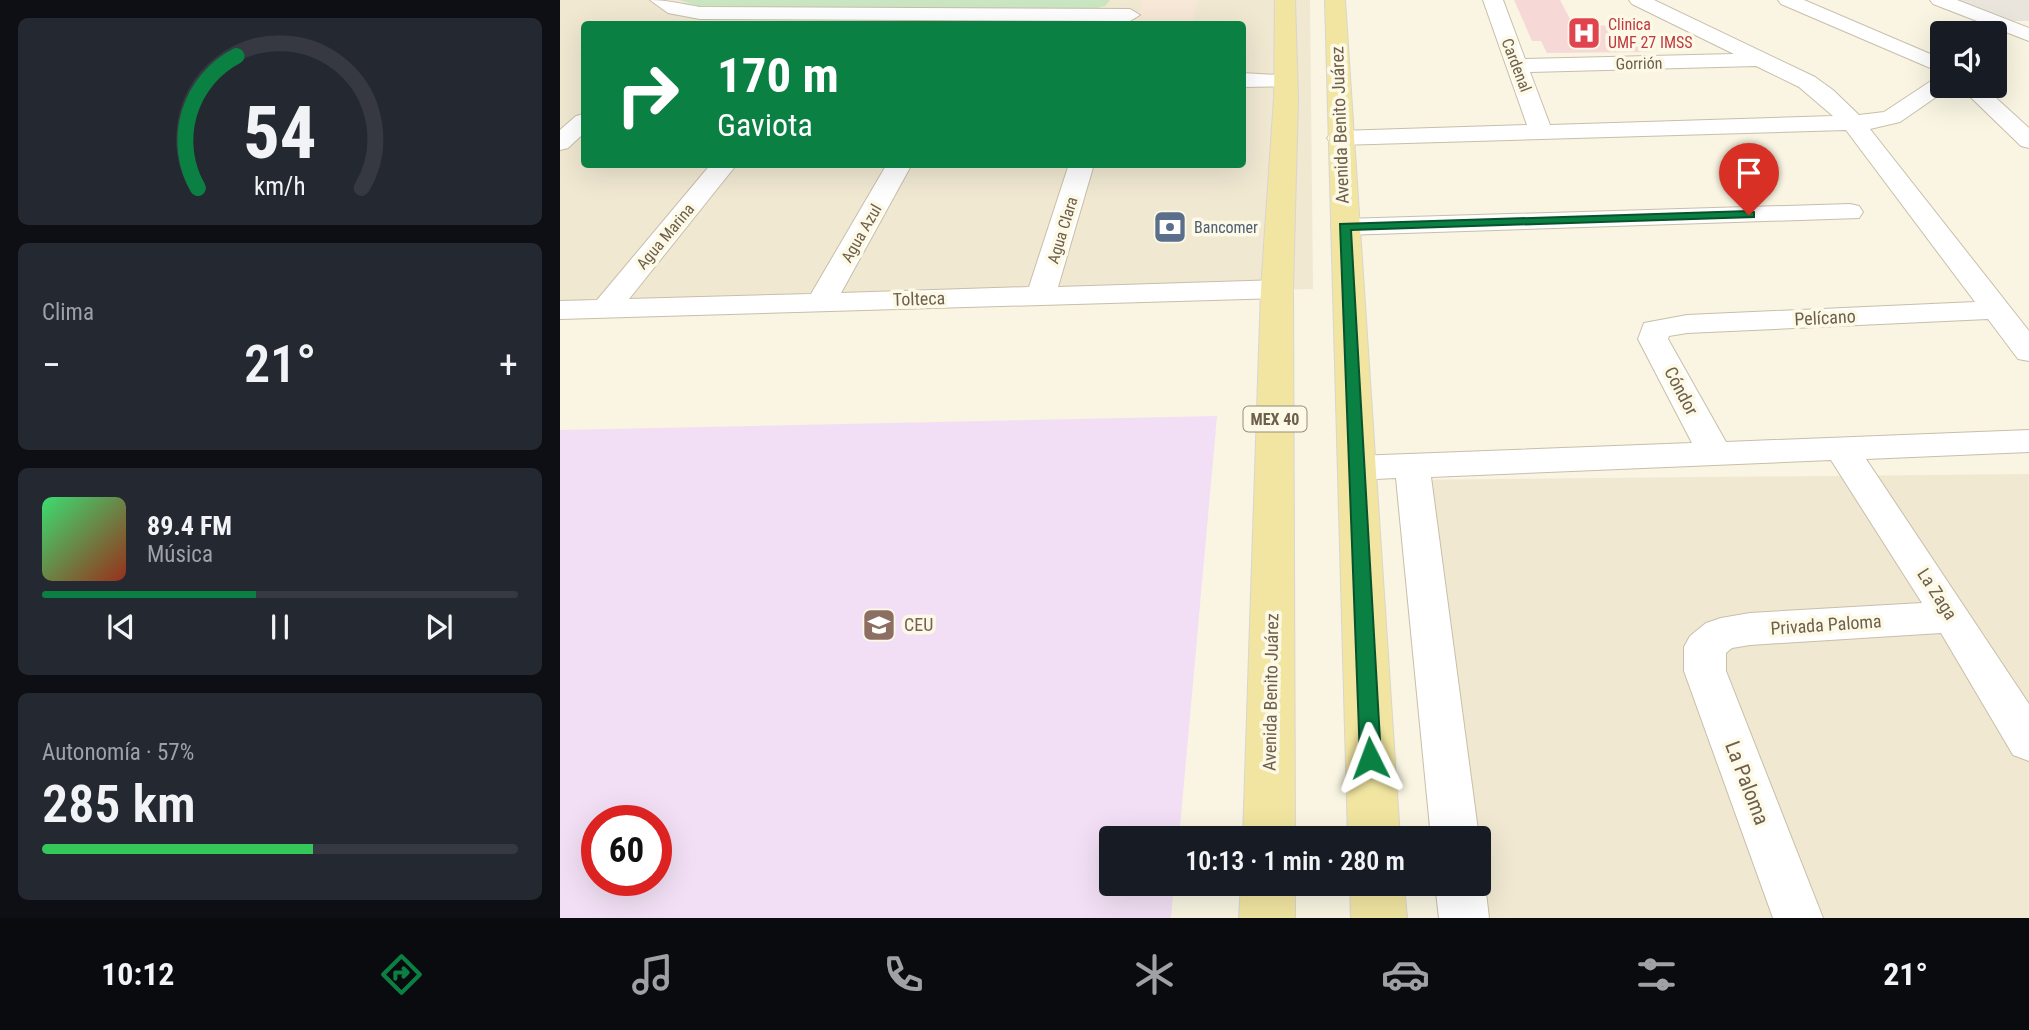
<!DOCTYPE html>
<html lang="es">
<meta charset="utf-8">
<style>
body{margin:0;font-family:"Roboto Condensed",sans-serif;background:#242831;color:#f1f3f6;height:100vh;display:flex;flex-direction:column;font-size:26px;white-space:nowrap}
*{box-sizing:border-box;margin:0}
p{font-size:23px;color:#9ea1a6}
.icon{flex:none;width:38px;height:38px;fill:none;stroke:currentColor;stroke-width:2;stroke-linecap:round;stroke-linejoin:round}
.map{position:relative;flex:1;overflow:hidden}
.drawer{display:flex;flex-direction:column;gap:18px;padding:18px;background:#0d0f14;width:560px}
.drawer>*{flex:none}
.top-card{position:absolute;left:21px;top:21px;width:665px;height:147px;border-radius:7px;box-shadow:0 7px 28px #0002;background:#0b8043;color:#fff;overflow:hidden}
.controls{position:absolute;left:1370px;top:21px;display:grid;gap:14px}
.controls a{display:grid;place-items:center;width:77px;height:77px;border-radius:7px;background:#171b24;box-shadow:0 7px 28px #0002;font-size:35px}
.speed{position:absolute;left:21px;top:805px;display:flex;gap:14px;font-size:35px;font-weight:700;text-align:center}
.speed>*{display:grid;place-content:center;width:91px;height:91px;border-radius:50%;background:#171b24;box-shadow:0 7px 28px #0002;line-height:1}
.speed .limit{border:10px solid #d22;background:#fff;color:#111}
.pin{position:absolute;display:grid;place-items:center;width:60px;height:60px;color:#fff;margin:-72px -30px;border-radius:50% 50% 50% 0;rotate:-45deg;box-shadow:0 0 7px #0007}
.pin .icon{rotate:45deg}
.me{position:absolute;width:77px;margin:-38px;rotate:357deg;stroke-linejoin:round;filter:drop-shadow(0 0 5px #0008)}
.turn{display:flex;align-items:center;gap:24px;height:147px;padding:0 21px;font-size:32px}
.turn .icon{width:91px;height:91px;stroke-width:2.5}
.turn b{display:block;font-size:49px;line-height:60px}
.big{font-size:52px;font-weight:600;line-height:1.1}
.drawer .card{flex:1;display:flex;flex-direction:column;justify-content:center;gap:10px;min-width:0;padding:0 24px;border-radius:10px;background:#242831}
.drawer .dial{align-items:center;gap:0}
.dial svg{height:182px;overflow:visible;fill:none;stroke:#363941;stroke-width:7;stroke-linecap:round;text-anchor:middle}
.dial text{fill:#f1f3f6;stroke:none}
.song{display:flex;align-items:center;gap:21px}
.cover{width:84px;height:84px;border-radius:10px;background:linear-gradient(135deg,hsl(140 70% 55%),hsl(10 70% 35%))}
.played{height:7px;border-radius:4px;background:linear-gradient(90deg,#0b8043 45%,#363941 45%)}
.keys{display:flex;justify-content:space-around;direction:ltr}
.heat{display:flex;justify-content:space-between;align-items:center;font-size:38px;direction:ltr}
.charge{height:10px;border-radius:5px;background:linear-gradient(90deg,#34c759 57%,#363941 0)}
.trip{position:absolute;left:539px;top:826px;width:392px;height:70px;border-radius:7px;background:#171b24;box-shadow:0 7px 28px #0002;font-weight:600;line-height:70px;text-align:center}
.tab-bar{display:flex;height:112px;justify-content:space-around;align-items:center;background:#090b0e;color:#9ea1a6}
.tab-bar .icon{width:49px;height:49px}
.tab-bar .on{color:#0b8043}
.tab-bar b{font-size:32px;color:#f1f3f6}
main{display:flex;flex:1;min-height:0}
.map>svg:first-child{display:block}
.residential{fill:#f0e8d1;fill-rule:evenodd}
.commercial{fill:#f8e8d7}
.industrial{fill:#e9e5dd}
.education{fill:#f2dff5;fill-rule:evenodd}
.medical{fill:#f6d9d6}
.green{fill:#c9e5c2}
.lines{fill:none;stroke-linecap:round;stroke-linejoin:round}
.street-casing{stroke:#c8beaa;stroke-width:2}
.primary-casing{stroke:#d9d5d0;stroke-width:2}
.street{fill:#fff;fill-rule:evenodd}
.primary{fill:#f1e5a1;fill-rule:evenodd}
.route{fill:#0b8043;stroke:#07532c;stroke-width:2}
.labels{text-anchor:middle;stroke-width:7;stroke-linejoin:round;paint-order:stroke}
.far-health-label{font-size:16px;fill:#be3a42;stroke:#fdf9e7;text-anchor:start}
.far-street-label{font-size:16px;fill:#6e5f4b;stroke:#fdf9e7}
.far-service-label{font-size:16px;fill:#4e5e75;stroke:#fdf9e7;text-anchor:start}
.shield{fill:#fdf9e7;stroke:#998d7a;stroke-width:2}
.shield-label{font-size:16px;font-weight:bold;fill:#6e5f4b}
.street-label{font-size:18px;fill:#6e5f4b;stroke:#fdf9e7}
.education-label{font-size:18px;fill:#785e54;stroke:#fdf9e7;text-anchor:start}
.near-street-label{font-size:21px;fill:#6e5f4b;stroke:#fdf9e7}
</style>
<main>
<section class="drawer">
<div class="card dial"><svg viewBox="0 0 100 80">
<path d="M14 69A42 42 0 1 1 86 69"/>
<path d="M14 69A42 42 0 0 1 31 11" stroke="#0b8043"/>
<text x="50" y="56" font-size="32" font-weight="700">54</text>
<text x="50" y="72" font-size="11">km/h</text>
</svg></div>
<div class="card"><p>Clima</p>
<div class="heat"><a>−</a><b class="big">21°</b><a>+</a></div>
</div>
<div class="card">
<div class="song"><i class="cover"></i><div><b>89.4 FM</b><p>Música</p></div></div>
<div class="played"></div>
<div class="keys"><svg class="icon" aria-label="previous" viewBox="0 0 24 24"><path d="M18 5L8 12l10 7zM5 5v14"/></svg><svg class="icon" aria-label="pause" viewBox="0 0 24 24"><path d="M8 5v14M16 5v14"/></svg><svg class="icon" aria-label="next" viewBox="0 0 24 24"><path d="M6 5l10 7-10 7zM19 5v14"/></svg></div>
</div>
<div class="card"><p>Autonomía · 57%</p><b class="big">285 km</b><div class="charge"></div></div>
</section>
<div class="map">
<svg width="1469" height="918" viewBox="0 0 1469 918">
<rect width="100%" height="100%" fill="#f9f5e2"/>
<g class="residential">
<path d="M0 0H750L753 289 0 308ZM24 24H682V164H24Z"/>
<path d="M1469 474V918H884L880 884H919V838H876L838 480Z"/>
</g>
<path class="commercial" d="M582 0H638L632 24H574Z"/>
<path class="industrial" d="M1395 0H1469V21H1452Z"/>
<path class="education" d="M657 416 619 838H551V884H614L611 918H0V430ZM37 821H96V880H37Z"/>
<path class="medical" d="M954 0H1000L1014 26 1075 25 1092 52 987 53 981 41H972Z"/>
<path class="green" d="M120 0H550L545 6 533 9 160 8 140 7Z"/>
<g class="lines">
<defs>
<g id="street">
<path d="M90 0C108 0 122 4 140 7L570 9 580 15 570 21 140 19 108 13Z"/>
<path d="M923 0H943L965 59 1174 54 1072 4 1069 0H1094L1255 77 1273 90 1299 115 1324 112 1374 79 1382 78V86H1392L1340 122 1310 129 1469 331V361L1458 359 1428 319 1127 333 1109 336 1108 339 1166 442 1469 430V452L1306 459 1469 704V761L1453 755 1381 633 1190 645 1172 648 1166 653V671L1263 918H1213L1124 671V647L1130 636 1146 623 1161 618 1190 613 1362 603 1271 460 871 477 919 838V839L871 838 836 478 796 480 784 476 778 468 784 460 796 456 1132 443 1078 339 1084 323 1127 315 1415 302 1286 130 779 145 771 143 767 138 771 133 779 131 967 125ZM1196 66 1239 87 1273 116 990 125 970 72Z"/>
<path d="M1218 0H1244L1382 59V73L1221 4Z"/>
<path d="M1370 0H1397L1469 28V41L1373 4Z"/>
<path d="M682 73 734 76 737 81 734 86 682 87Z"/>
<path d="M1399 86H1423L1469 128V148L1461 146Z"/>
<path d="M24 114V133L8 148 0 150V130L16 116Z"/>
<path d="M151 164H177L69 299 251 294 327 164H352L281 293 469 287 509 164H534L498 287 717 280 727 283 732 289 727 295 717 298 0 319V301L37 300Z"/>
<path d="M1290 204 1299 206 1303 212 1299 218 784 235 774 233 771 227 774 221 784 219Z"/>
<path d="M919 870 925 884 929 918H879L875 884H919Z"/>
</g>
<g id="primary">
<path d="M715 0H735L738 98 733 289 735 838H683L701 289 714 98Z"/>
<path d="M765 0H785L840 838H788Z"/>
<path d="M681 884H735V918H679Z"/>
<path d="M790 884H844L847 918H791Z"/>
</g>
</defs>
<use href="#street" class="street-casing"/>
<use href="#primary" class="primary-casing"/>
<use href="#street" class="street"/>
<use href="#primary" class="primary"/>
</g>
<path class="route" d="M1189 211 1194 212V217L791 230 821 758 818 764 810 767 803 764 800 758 780 224Z"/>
<defs>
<symbol id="hospital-square" viewBox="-11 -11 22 22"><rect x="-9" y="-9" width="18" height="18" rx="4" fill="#e0444e" stroke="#fdf9e7"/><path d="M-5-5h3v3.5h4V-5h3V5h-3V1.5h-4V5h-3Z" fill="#fff"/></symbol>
<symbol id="bank-square" viewBox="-11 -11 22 22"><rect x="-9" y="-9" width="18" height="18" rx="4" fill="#5c6f8a" stroke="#fdf9e7"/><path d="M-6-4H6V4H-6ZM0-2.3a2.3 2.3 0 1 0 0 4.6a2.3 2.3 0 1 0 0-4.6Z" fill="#fff"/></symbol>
<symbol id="school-square" viewBox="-11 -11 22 22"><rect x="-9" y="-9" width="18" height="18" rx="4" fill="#8d6e63" stroke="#fdf9e7"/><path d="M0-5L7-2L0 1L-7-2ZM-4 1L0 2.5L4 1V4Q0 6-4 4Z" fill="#fff"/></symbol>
</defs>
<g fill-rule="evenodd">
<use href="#hospital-square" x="1005" y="14" width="38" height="38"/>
<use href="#bank-square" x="591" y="208" width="38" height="38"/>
<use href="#school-square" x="300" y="606" width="38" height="38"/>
</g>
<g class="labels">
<g class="far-health-label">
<text x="1048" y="30">Clinica<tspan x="1048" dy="18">UMF 27 IMSS</tspan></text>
</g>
<g class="far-street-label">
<text transform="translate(1079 63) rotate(-1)" y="6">Gorrión</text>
<text transform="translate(957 65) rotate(69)" y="6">Cardenal</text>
<text transform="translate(502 230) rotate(-73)" y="6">Agua Clara</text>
<text transform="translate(301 233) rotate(-60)" y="6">Agua Azul</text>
<text transform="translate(105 236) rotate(-50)" y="6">Agua Marina</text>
</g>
<g class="far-service-label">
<text x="634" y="233">Bancomer</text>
</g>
<rect class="shield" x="683.5" y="406.5" width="63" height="25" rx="5"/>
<g class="shield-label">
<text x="715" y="425">MEX 40</text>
</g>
<g class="street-label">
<text transform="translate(780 125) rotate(-92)" y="6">Avenida Benito Juárez</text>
<text transform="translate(359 299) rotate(-2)" y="6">Tolteca</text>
<text transform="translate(1265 318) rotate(-3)" y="6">Pelícano</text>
<text transform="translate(1121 391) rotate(62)" y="6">Cóndor</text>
<text transform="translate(1377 594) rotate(57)" y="6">La Zaga</text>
<text transform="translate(1266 625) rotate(-4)" y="6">Privada Paloma</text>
<text transform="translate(711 692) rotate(-89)" y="6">Avenida Benito Juárez</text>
</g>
<g class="education-label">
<text x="344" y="631">CEU</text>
</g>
<g class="near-street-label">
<text transform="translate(1187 783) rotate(69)" y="7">La Paloma</text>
</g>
</g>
</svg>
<div class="controls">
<a><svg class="icon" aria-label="sound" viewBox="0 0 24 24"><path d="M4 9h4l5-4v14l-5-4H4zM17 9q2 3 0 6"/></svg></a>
</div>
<div class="speed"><div class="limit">60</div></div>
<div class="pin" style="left:1189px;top:215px;background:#d93025"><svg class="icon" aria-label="arrive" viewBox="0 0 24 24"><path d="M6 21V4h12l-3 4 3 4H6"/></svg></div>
<svg class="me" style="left:810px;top:758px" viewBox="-20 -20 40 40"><path d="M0-17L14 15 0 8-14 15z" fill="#0b8043" stroke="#fff" stroke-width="4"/></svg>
<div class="trip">10:13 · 1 min · 280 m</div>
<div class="top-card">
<div class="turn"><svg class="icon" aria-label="right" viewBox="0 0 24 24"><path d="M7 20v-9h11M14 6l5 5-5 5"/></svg><div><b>170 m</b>Gaviota</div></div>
</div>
</div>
</main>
<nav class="tab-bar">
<b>10:12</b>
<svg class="icon on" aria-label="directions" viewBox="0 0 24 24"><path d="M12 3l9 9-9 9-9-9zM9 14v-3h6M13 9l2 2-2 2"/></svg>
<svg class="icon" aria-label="music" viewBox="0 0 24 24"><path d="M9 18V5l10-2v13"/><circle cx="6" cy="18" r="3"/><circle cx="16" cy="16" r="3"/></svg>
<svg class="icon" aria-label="phone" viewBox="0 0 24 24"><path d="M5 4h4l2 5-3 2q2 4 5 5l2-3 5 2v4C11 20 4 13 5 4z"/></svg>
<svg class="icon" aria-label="climate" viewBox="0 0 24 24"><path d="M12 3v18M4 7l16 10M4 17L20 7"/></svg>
<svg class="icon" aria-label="car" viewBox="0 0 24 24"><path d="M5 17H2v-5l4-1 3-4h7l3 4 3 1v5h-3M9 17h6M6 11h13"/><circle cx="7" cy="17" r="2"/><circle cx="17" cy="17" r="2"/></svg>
<svg class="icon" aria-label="filters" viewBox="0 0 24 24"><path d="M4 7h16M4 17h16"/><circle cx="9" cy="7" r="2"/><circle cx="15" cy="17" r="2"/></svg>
<b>21°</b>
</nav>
